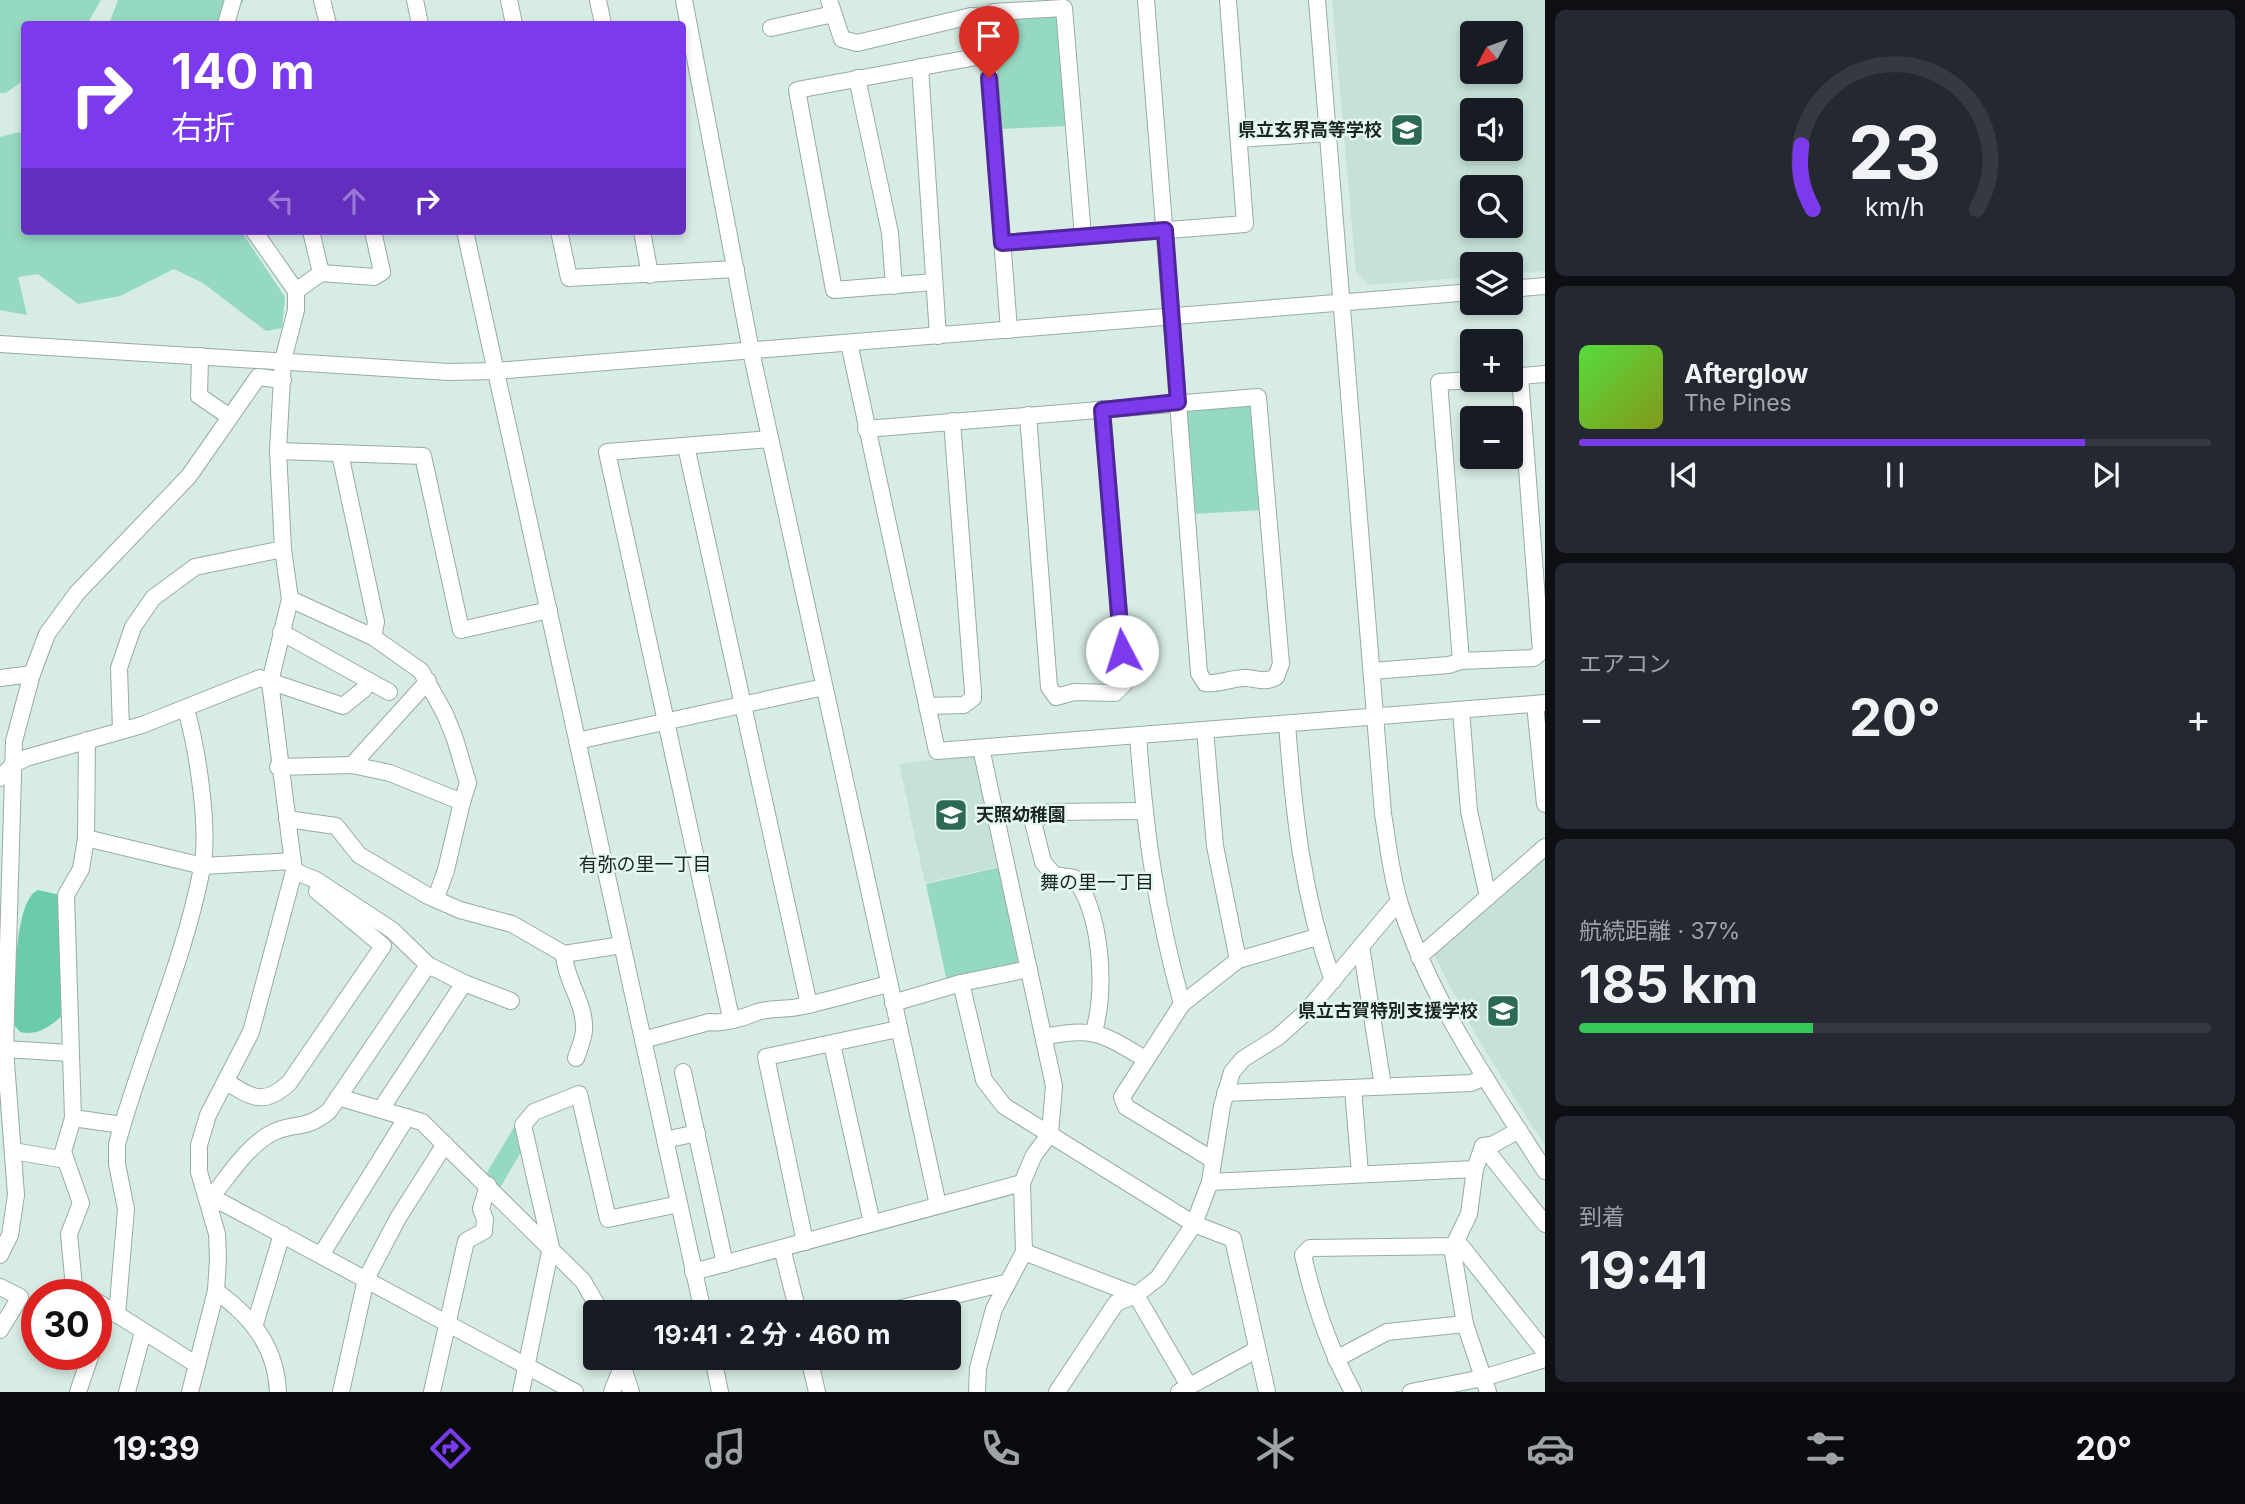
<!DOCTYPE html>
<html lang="ja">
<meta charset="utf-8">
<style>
body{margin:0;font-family:Inter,"Noto Sans JP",sans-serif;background:#242831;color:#f1f3f6;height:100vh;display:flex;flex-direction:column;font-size:26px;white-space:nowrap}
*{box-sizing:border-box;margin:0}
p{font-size:23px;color:#9ea1a6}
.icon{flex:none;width:38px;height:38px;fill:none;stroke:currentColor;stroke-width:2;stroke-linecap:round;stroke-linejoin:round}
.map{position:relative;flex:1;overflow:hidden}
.details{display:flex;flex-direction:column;gap:10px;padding:10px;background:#0d0f14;width:700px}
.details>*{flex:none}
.hud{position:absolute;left:21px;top:21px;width:665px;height:214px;border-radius:7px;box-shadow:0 4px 10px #0003;background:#7c3aed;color:#fff;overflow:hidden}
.needle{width:46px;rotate:229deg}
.fabs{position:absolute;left:1460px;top:21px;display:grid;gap:14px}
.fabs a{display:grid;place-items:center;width:63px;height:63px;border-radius:7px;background:#171b24;box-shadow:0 4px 10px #0003;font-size:35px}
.speed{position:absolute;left:21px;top:1279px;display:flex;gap:14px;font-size:35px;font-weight:700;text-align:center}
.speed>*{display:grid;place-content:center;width:91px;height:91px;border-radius:50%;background:#171b24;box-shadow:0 4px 10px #0003;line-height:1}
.speed .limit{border:10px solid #d22;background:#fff;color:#111}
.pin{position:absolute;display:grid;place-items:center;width:60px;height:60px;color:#fff;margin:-72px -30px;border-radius:50% 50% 50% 0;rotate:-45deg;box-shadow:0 0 7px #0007}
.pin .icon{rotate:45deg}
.me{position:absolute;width:77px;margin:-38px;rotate:355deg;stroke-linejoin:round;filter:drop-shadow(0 0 5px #0008)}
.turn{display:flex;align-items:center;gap:24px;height:147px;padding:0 35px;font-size:32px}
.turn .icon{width:91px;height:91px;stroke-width:2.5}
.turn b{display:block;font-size:49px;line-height:60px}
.lanes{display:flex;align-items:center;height:66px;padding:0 35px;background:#0003;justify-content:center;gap:35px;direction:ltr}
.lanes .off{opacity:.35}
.big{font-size:52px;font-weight:700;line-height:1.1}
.details .card{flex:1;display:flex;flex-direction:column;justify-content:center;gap:10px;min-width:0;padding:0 24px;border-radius:10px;background:#242831}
.details .dial{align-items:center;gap:0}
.dial svg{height:182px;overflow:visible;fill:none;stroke:#363941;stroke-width:7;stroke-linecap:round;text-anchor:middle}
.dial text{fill:#f1f3f6;stroke:none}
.song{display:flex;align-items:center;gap:21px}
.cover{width:84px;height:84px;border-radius:10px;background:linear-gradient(135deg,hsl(110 70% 55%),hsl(70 70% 35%))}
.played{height:7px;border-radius:4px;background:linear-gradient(90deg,#7c3aed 80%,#363941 80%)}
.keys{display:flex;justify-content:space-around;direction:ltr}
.heat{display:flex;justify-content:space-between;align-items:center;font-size:38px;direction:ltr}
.charge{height:10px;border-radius:5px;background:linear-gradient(90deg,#34c759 37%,#363941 0)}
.trip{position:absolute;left:583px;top:1300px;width:378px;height:70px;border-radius:7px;background:#171b24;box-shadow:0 4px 10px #0003;font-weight:700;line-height:70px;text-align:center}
.tab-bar{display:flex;height:112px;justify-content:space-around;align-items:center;background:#090b0e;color:#9ea1a6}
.tab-bar .icon{width:49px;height:49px}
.tab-bar .on{color:#7c3aed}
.tab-bar b{font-size:32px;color:#f1f3f6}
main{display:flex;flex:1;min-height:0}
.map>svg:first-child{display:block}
.built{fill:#c6e2d7;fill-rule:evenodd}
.green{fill:#95d9c1}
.water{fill:#6accac}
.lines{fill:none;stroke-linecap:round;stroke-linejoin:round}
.minor-casing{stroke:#98aba3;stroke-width:18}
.minor{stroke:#fff;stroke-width:16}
.route-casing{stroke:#51269a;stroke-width:18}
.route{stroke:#7c3aed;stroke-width:12}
.labels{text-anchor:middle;stroke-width:5;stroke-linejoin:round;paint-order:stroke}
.poi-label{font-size:18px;font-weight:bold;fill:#1d2422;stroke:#e4f9f1;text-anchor:end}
.neighbourhood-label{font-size:19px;fill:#1d2422;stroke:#e4f9f1}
</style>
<main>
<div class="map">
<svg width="1545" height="1392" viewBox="0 0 1545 1392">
<rect width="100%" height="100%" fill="#d7ece4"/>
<g class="built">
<path d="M1332 0H1545V271L1510 274V264H1472V277L1369 285 1356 272ZM1472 33H1510V72H1472ZM1472 110H1510V149H1472ZM1472 187H1510V226H1472Z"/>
<path d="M979 754 1001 866 925 883 899 764Z"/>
<path d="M1545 855V1146L1475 1034 1433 953Z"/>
</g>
<g class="green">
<path d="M0 0H101L87 24H24V80L6 93H0Z"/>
<path d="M118 0H244L229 24H109Z"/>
<path d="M1057 14 1069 126 999 129 990 22 997 16Z"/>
<path d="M20 132 24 139V231H241L285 297 282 328 266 331 203 283 174 269 120 296 78 304 38 274 18 277 27 315 0 310V137Z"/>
<path d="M1251 402 1263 510 1192 514 1184 412 1189 408Z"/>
<path d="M1001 867 1022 962 1018 966 947 982 926 884Z"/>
<path d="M516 1124 522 1150 500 1188 486 1174Z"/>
</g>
<path class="water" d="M38 890 60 895 63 1015C49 1027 38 1036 20 1032L15 1026C14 999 13 900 38 890Z"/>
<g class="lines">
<defs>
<g id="minor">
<path d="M322 0 328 24"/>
<path d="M415 0 420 24"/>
<path d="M509 0 514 24"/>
<path d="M598 0 603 24"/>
<path d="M684 0 751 351 938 1205"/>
<path d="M829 0 842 39 857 43 971 16 985 17 1009 330"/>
<path d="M1317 0 1383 814C1388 844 1391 875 1400 904 1431 1002 1490 1085 1545 1171"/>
<path d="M985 17 994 12 1064 8 1083 236"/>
<path d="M226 24 233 0"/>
<path d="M771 28 833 14"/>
<path d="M920 67 938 336"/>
<path d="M857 78 890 233 894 286"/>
<path d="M1239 139 1329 133"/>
<path d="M311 231 321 273"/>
<path d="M465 231 703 1312"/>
<path d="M559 231 569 278 736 269"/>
<path d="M642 231 650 275"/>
<path d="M1002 243 1245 224 1228 0"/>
<path d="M934 282 834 290 797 90 987 55"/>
<path d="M1510 289 1545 286"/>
<path d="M296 291 321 273 374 277 382 272 373 231"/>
<path d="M849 343 937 751 1545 703"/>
<path d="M0 344 449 372 495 371 1472 292"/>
<path d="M200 356 199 396 230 417"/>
<path d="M1510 377 1545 374"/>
<path d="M1028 415 1049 687 1056 697 1074 692 1115 693 1125 683 1102 409"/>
<path d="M866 429 1258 397 1281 664 1276 677C1265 683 1258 679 1247 678 1233 677 1219 685 1205 683L1199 673C1182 449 1164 224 1146 0"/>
<path d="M686 446 809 1005"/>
<path d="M278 451 423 456 461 630 549 610"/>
<path d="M340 454 376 622 373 637"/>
<path d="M281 632 389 692"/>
<path d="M1461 661 1439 382 1472 380"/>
<path d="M1372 671 1449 665 1461 661 1534 658 1541 652 1520 376"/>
<path d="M0 678 32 674"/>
<path d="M1535 704 1545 804"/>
<path d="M927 706 964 705 973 698V692L952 421"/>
<path d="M1461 710 1469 811 1488 897"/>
<path d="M1287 724C1294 814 1302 895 1333 981"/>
<path d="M121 730 119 668 133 627 153 598 195 567 283 549"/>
<path d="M1205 730 1215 846 1238 960"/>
<path d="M1138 735C1145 832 1156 910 1182 1004"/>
<path d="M577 741 824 687"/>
<path d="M352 765 428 681"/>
<path d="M278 767 352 765 390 773 462 802 468 783 455 739 445 714 421 671 373 637 290 599"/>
<path d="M0 778 14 764 26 758 142 725 260 678 343 706 363 690 369 681"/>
<path d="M287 819 336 826 359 855 428 896 460 910 512 924 564 954 622 945"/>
<path d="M86 838 203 866 293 861"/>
<path d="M294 871 316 880 392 930 428 965 464 983 381 1109"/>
<path d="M436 898 446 870 462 802"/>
<path d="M1361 946 1383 1086"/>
<path d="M564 954C565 980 586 1004 584 1031 583 1040 579 1050 576 1058"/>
<path d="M1419 957 1545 847"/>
<path d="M464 983 511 1001"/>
<path d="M961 983 984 1080 1004 1106 1194 1224 1233 1239 1267 1392"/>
<path d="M893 1003 961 983 1029 969"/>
<path d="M731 1018 607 452 770 439"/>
<path d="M1094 1031C1106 989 1102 913 1074 878L1054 875 1043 862 1033 822 1048 812 1144 811"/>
<path d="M1044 1037C1094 1026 1103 1034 1145 1059"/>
<path d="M643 1040 709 1022C722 1024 743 1018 755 1013 769 1007 784 1010 798 1007 828 1001 859 991 889 984"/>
<path d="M832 1044 872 1223"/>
<path d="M5 1049 70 1053"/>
<path d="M683 1072 725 1264"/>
<path d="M227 1082C252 1098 264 1106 289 1083L383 946 317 891"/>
<path d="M1353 1088 1360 1174"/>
<path d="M1225 1093 1471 1083 1485 1077"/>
<path d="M338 1097 422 1122 583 1281 601 1312"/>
<path d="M73 1118 122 1125"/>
<path d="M665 1140 697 1133"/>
<path d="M1483 1146 1545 1224"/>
<path d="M13 1151 66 1160"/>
<path d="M1213 1160 1126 1107 1122 1097 1182 1004 1238 960 1317 937"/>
<path d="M1210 1182 1475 1169"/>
<path d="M208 1201 223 1203 575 1392"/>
<path d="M208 1201C227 1179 244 1149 270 1134 292 1121 304 1132 329 1111L428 965"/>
<path d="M805 1242 766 1057 898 1029"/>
<path d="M782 1248 798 1312"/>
<path d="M1024 1252 1136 1295 1189 1386"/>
<path d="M0 1255 10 1235 16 1195 5 1049 14 741 32 674 47 634 77 593 189 476 258 377 283 380"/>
<path d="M321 1255 407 1117"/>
<path d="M693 1272 1022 1183"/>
<path d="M0 1287 20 1297 0 1330"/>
<path d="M216 1291C252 1317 276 1347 278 1392"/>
<path d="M87 1295 74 1287 69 1234 81 1203 63 1152 73 1118 66 895 81 869 86 838 87 740"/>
<path d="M96 1301 197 1365"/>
<path d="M885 1312 1005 1283"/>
<path d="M117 1315 126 1209 117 1164V1144C142 1052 184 962 202 868 210 828 197 748 186 709"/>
<path d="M255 1324 282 1234"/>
<path d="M96 1338 106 1308"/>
<path d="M620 1358 631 1392"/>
<path d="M713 1358 720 1392"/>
<path d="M809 1358 817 1392"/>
<path d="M1336 1359 1387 1332 1465 1324"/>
<path d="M78 1392 91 1354"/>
<path d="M127 1392 143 1332"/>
<path d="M190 1392 216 1291 218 1259 217 1234 199 1172V1145L208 1115 251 1032 294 871 270 682 290 599 283 549 278 451 283 360 296 310V291L254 231"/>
<path d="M341 1392 366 1279 398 1218 445 1144"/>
<path d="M432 1392 466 1241 484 1231 485 1219 481 1209 488 1185"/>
<path d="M521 1392 551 1247 523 1125 534 1112 579 1094 608 1219 679 1204"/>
<path d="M612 1392 622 1367"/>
<path d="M977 1392 978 1368 994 1309 1024 1252 1022 1183 1034 1155 1050 1134 1054 1086 981 748"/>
<path d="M1057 1392 1116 1303 1136 1295 1158 1278 1194 1224 1210 1182 1222 1106 1232 1072 1243 1059 1278 1037 1306 1012 1399 901"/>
<path d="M1179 1392 1256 1350"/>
<path d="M1353 1392C1329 1348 1314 1304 1303 1255L1310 1248 1461 1246 1545 1352"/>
<path d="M1411 1392 1483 1378 1545 1359"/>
<path d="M1488 1392 1465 1324 1453 1253 1454 1245 1469 1214 1475 1169 1483 1146 1494 1144 1519 1130"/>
</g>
</defs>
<use href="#minor" class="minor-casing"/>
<use href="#minor" class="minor"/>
</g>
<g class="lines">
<defs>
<path id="route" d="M989 78 1002 243 1165 230 1178 402 1102 410 1122 651"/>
</defs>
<use href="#route" class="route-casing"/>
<use href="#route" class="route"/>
</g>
<defs>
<symbol id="school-square" viewBox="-11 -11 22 22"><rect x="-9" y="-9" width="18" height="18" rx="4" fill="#2c6a56" stroke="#e4f9f1"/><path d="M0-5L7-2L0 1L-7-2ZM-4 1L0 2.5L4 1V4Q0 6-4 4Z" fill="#fff"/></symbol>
</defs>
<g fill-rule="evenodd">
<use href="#school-square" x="1388" y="111" width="38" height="38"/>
<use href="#school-square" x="932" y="796" width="38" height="38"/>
<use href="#school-square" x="1484" y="992" width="38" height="38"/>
</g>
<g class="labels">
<g class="poi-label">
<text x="1382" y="136">県立玄界高等学校</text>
<text x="976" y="821" text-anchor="start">天照幼稚園</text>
<text x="1478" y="1017">県立古賀特別支援学校</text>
</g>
<g class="neighbourhood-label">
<text x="645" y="871">有弥の里一丁目</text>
<text x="1097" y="889">舞の里一丁目</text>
</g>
</g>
</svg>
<div class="fabs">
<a><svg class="needle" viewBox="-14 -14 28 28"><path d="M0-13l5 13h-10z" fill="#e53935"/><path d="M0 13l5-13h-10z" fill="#9ea1a6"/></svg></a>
<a><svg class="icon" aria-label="sound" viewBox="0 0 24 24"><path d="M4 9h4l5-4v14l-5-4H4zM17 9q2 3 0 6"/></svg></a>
<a><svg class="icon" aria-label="search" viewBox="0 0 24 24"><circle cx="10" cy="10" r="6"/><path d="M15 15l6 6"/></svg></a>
<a><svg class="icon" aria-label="layers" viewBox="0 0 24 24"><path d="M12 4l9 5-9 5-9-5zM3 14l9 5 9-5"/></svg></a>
<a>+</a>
<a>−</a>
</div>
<div class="speed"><div class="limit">30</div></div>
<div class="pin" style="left:989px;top:78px;background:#d93025"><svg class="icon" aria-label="arrive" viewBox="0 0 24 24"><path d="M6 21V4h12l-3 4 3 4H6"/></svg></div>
<svg class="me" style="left:1122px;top:651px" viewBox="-20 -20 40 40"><circle r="19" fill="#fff"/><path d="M0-13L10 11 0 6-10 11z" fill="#7c3aed"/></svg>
<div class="trip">19:41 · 2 分 · 460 m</div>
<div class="hud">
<div class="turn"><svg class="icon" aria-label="right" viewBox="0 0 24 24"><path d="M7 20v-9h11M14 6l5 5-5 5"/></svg><div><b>140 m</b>右折</div></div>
<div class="lanes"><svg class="icon off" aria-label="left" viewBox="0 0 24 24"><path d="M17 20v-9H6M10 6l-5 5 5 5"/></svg><svg class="icon off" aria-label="ahead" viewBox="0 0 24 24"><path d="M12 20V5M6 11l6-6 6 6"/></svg><svg class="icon" aria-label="right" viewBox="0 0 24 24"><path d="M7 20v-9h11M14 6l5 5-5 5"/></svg></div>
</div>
</div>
<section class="details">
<div class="card dial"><svg viewBox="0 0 100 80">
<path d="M14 69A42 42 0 1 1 86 69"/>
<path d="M14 69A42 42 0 0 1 9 41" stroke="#7c3aed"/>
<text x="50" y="56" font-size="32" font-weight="700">23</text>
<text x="50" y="72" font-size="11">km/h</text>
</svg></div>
<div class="card">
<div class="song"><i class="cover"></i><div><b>Afterglow</b><p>The Pines</p></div></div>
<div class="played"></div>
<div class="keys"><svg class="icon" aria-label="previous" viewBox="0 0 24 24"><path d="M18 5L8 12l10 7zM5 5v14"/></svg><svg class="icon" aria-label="pause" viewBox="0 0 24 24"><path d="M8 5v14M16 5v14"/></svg><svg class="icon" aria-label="next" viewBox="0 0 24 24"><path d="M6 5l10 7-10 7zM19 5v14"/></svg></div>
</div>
<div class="card"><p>エアコン</p>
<div class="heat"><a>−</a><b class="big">20°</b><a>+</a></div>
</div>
<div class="card"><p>航続距離 · 37%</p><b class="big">185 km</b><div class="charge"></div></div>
<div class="card"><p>到着</p><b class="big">19:41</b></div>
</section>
</main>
<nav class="tab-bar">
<b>19:39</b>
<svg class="icon on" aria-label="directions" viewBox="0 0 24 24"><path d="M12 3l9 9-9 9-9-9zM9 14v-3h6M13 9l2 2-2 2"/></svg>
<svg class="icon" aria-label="music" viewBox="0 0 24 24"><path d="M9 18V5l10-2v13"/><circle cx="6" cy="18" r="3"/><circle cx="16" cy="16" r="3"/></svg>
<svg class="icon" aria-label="phone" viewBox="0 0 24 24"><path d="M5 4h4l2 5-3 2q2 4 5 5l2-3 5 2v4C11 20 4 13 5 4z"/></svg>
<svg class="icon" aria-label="climate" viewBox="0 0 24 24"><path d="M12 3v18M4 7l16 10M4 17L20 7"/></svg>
<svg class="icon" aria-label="car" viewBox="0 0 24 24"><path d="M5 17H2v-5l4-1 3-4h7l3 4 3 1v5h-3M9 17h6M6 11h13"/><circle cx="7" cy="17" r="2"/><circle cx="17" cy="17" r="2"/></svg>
<svg class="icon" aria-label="filters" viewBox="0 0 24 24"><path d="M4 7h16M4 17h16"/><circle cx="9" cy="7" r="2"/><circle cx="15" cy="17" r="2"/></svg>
<b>20°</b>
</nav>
